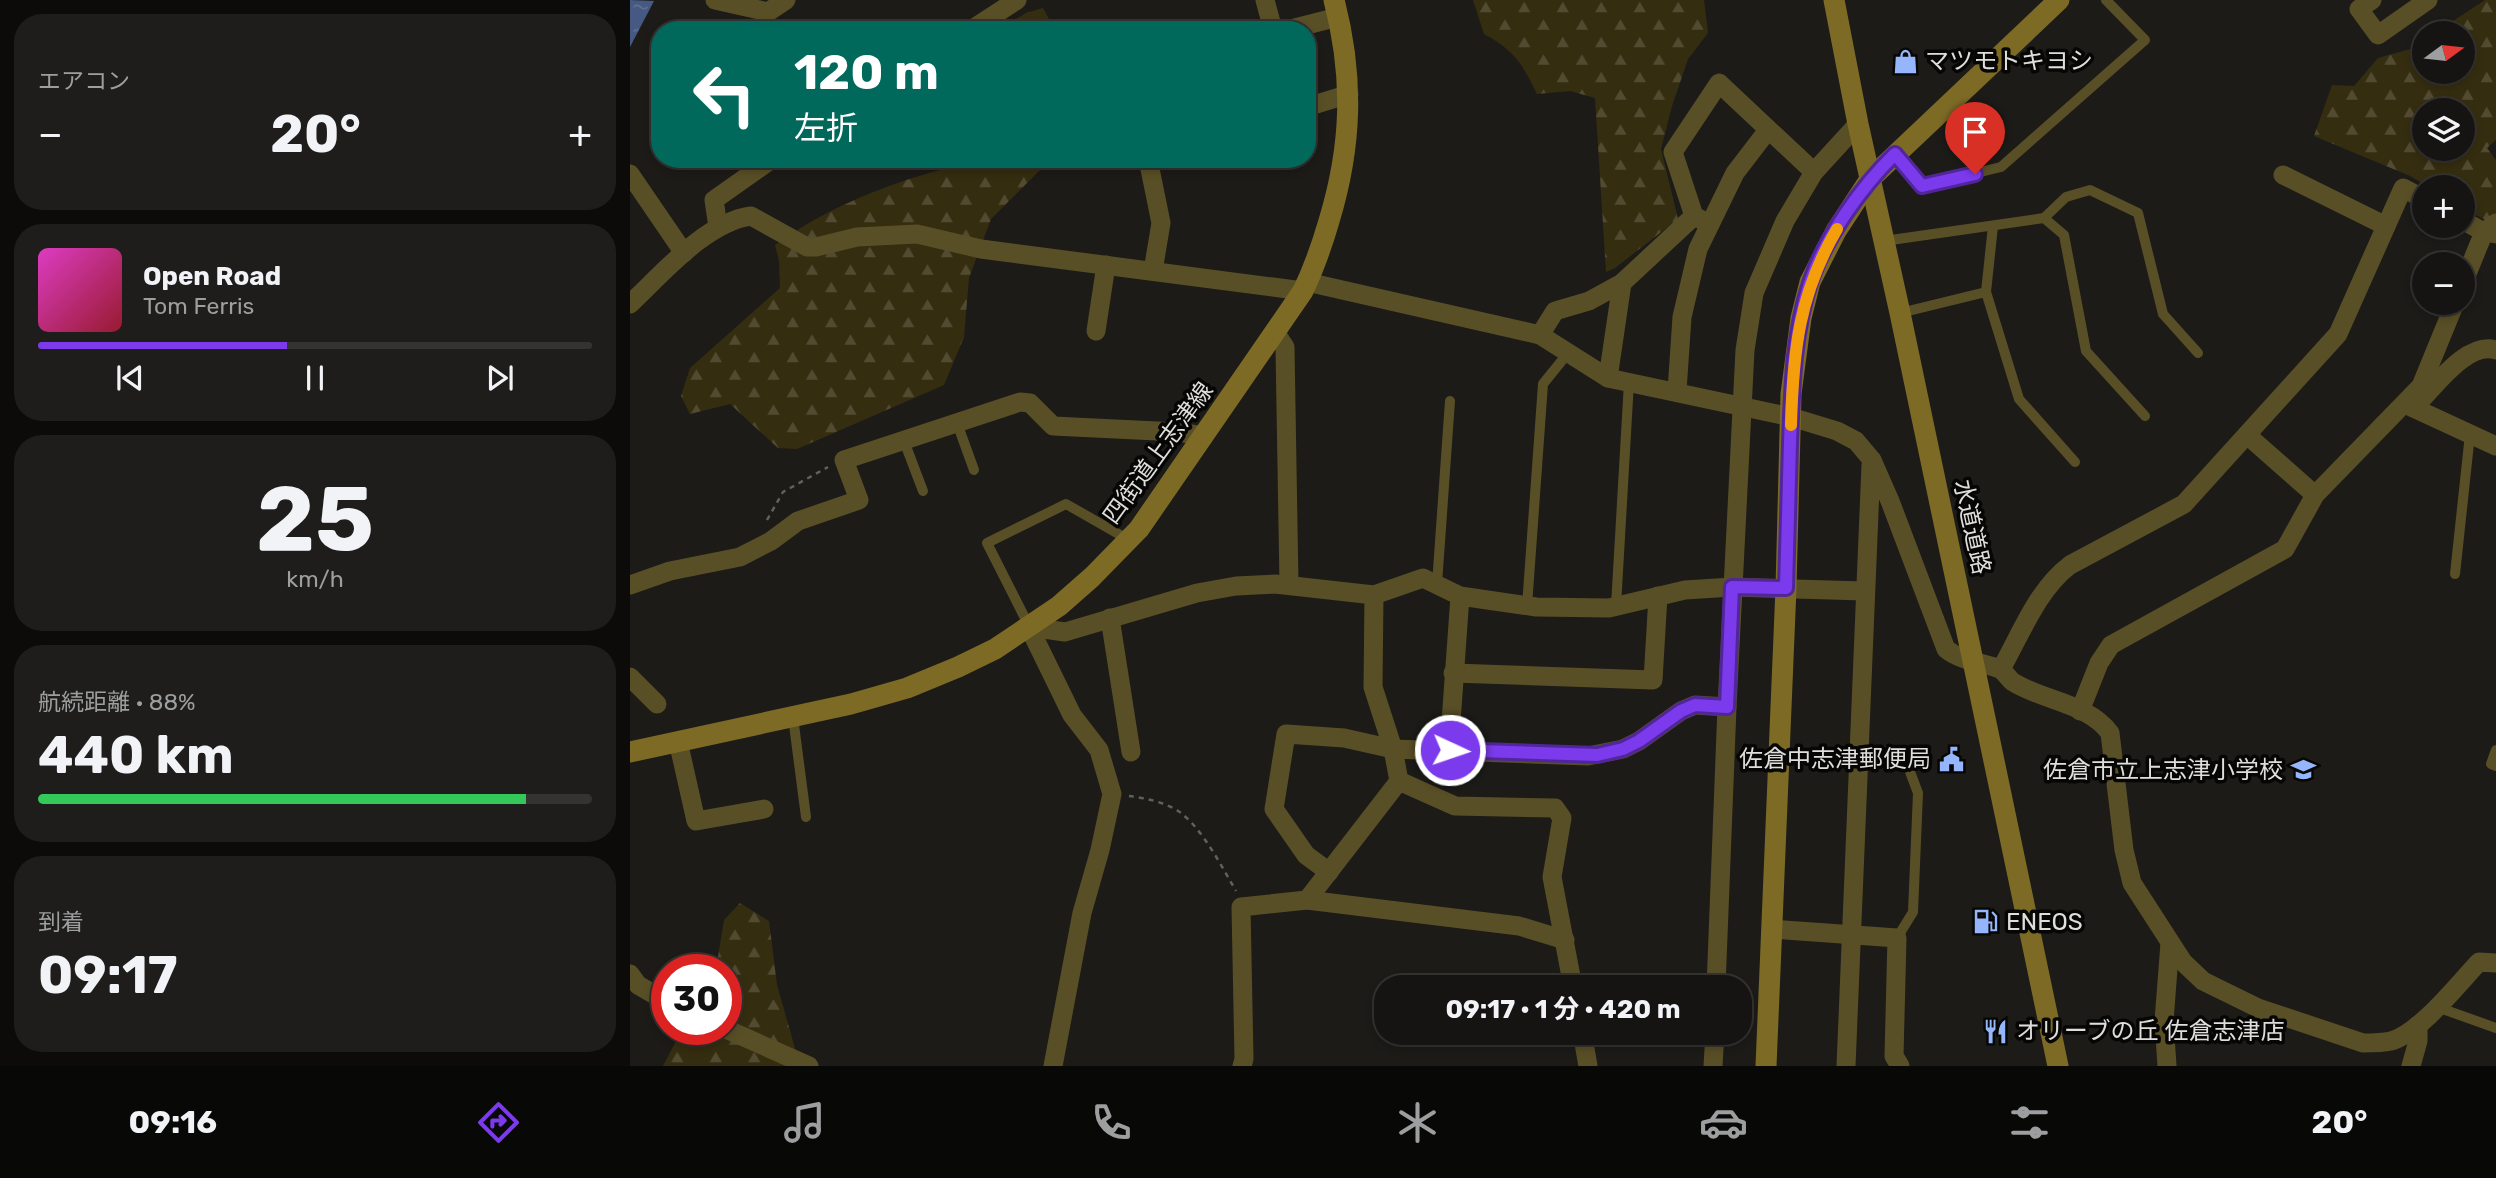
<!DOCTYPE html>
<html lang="ja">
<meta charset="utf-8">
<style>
body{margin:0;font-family:Rubik,"Noto Sans JP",sans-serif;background:#1e1d1b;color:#f1f3f6;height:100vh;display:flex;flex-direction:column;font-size:26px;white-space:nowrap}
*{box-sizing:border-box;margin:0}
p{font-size:23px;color:#9d9e9f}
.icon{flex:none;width:38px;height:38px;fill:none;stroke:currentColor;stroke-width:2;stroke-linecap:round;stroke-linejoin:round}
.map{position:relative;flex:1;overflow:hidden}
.sheet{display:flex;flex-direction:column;gap:14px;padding:14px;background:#0c0b0a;width:630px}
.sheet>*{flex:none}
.guide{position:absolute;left:21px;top:21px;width:665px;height:147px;border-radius:28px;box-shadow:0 4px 10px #0003,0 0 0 2px #343332;background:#00695c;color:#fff;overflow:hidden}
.needle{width:46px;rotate:75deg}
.controls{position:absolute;left:1782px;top:21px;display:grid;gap:14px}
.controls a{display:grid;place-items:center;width:63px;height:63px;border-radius:50%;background:#151412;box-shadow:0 4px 10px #0003,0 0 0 2px #343332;font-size:35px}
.speed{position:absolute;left:21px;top:954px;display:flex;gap:14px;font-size:35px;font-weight:700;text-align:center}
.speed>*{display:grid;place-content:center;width:91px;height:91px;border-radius:50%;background:#151412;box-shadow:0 4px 10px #0003,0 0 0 2px #343332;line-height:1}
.speed .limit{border:10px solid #d22;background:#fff;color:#111}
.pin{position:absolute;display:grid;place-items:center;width:60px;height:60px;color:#fff;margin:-72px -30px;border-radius:50% 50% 50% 0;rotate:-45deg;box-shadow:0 0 7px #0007}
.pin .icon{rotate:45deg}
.me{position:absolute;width:77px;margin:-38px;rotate:93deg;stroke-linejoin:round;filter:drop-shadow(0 0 5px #0008)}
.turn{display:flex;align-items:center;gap:24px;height:147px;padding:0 28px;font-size:32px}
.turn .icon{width:91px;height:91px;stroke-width:2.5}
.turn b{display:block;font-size:49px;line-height:60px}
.big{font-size:52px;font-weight:700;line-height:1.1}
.sheet .tile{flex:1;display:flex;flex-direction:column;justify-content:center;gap:10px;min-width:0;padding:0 24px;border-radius:28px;background:#1e1d1b}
.sheet .dial{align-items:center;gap:0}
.dial b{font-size:91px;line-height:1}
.song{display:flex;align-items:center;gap:21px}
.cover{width:84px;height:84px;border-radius:10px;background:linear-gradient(135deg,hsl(310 70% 55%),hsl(350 70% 35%))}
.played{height:7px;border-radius:4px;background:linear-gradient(90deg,#7c3aed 45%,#343332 45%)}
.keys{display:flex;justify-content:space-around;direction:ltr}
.heat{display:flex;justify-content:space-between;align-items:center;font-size:38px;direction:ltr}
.charge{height:10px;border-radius:5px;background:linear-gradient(90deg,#34c759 88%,#343332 0)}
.trip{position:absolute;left:744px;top:975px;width:378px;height:70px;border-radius:28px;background:#151412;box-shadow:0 4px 10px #0003,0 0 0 2px #343332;font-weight:700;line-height:70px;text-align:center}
.tabs{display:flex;height:112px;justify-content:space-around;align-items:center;background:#080807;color:#9d9e9f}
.tabs .icon{width:49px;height:49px}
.tabs .current{color:#7c3aed}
.tabs b{font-size:32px;color:#f1f3f6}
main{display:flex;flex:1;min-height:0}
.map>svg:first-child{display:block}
.forest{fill:url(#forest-firs);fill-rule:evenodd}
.water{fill:url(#water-ripples)}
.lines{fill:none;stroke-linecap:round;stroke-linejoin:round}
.path{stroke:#61605d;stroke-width:2.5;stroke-dasharray:5 5;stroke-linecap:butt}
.lane{stroke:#594f26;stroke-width:10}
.street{stroke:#594f26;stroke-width:19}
.secondary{stroke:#7d6b25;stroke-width:21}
.route-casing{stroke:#51269a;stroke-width:18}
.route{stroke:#7c3aed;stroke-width:12}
.slow{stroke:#f59e0b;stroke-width:12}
.labels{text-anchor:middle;stroke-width:7;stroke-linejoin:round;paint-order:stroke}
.poi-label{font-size:24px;fill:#dfdedb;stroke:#060605;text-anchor:start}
.street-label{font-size:24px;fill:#dfdedb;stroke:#060605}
</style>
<main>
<section class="sheet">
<div class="tile"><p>エアコン</p>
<div class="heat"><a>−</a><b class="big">20°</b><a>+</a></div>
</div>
<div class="tile">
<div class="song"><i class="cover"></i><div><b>Open Road</b><p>Tom Ferris</p></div></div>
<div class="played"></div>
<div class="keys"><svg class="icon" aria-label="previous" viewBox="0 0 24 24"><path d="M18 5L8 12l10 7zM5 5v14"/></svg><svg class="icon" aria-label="pause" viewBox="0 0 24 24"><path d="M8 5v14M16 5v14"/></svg><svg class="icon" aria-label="next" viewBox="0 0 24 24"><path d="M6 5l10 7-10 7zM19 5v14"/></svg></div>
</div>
<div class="tile dial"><b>25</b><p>km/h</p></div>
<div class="tile"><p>航続距離 · 88%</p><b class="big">440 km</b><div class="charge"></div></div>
<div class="tile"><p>到着</p><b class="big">09:17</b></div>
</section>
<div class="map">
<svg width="1866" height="1066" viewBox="0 0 1866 1066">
<defs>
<pattern id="forest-firs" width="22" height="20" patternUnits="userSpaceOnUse" patternTransform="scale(1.75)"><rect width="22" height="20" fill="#352d10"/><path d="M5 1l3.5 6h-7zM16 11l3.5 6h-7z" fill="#524b32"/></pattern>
<pattern id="water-ripples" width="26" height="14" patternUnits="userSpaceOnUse" patternTransform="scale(1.75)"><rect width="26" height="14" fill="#455983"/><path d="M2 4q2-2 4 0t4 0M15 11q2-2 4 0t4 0" fill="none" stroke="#5f7094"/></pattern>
</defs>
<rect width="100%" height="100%" fill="#1c1b18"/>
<g class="forest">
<path d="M843 0H1074L1078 33 1058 59 1042 106 1031 149 1048 219 985 268 976 272 965 98 940 91 907 94C893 64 884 50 854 34Z"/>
<path d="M1855 0H1866V140L1857 148 1866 160V226L1832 207V187H1799L1780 176 1684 136 1702 85 1724 86 1748 58 1784 48 1794 41V72H1832V33H1805ZM1794 110H1832V149H1794Z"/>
<path d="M413 8 425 30H368L396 13Z"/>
<path d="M326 159H421L361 219 339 278 334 337 314 385 167 449 148 448 100 404 60 414 51 396 60 368 150 288 149 260 145 245C198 207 259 183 321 167Z"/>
<path d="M110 903 139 921 147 985 170 1066H33L45 1043 41 1029H96V970L86 969 94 920Z"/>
</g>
<path class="water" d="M0 0 24 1 0 47Z"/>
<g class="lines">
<g class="path">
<path d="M137 520 153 492 198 467"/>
<path d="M499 796C516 798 538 803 551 813 573 830 592 867 606 891"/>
</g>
<g class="lane">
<path d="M1265 154 1292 186 1371 167 1515 40 1476 0"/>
<path d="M1414 218 1434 235 1456 351 1515 416"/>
<path d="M1363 226 1356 292 1389 399 1445 462"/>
<path d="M1254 241 1414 218 1436 197 1460 190 1508 213 1533 314 1568 353"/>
<path d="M1270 313 1356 292"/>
<path d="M327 423 344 470"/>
<path d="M274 441 293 491"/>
<path d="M1825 574 1840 434"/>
<path d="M807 584 820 401"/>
<path d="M897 606 913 384 938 353"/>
<path d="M986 606 999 382"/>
<path d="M399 626 357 543 436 504 499 540"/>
<path d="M163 717 176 817"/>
<path d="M1229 748 1273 753 1288 793 1283 912 1267 938"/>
<path d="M1866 750 1861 764 1866 766"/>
<path d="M1807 1007 1866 1028"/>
</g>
<g class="street">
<path d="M85 0 138 12 156 0"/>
<path d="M635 0 643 30"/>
<path d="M1742 0 1729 9 1748 35 1798 0"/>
<path d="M341 30 387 0"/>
<path d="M657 30 708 17"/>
<path d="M677 107 719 94"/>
<path d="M518 159 531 223 523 271"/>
<path d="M0 174 54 253"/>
<path d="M1653 175 1756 226"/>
<path d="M1832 220 1854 232 1866 234"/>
<path d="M1080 224 1064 216 1043 152 1089 83 1184 172"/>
<path d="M88 227 84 200 142 159"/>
<path d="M677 282 910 335 978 378 1161 417 1207 431 1226 441 1242 460 1260 501 1316 649C1331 661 1350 662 1367 668 1375 670 1377 678 1383 682 1413 701 1458 703 1480 733L1494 850 1502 883 1553 962 1573 981 1628 1008 1733 1043C1742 1043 1752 1043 1761 1041 1790 1033 1828 984 1849 962L1866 963"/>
<path d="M1832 286 1854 232 1866 223"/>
<path d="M0 304C32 274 76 222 121 216L177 247H186L227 237 287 234 351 249 673 291"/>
<path d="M466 331 476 265"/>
<path d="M645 332 655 347 659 585"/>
<path d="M910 335 925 311 959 301 992 283 1064 216"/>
<path d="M978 378 992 283"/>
<path d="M1047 391 1052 317 1068 249 1105 173 1138 130"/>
<path d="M1789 402C1807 384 1838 341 1866 350"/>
<path d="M1775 404 1866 446"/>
<path d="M1617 435 1685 495"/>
<path d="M0 585 40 571 110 557 141 541 168 521 229 500 214 460 390 402 400 403 423 426 548 432 574 436"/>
<path d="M744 595 743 687 763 749 769 781 825 806 925 808 932 818 922 877 943 987"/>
<path d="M480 618 501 752"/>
<path d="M399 627 435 632 567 593 606 586 645 584 744 595 793 578 830 596 906 607 979 608 1055 590 1102 587 1234 591"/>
<path d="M399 627 442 715 469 750 482 794 470 850 452 913 423 1066"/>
<path d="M1371 669C1391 634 1407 590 1440 565L1554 504 1708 334 1773 188 1794 199"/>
<path d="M823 673 1023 680 1028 596"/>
<path d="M0 677 27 704"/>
<path d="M1450 711 1469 663 1481 645 1655 549 1685 495 1791 386 1825 303"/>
<path d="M48 741 66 821 134 809"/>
<path d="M819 750 830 596"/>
<path d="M699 872 676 855 644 809 656 734 714 738 763 749 958 756 993 749 1009 741 1051 711 1065 705 1097 707"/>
<path d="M677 900 769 781"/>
<path d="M1142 929 1267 938 1264 1056 1270 1066"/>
<path d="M0 974 8 985 37 1002"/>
<path d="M1086 987 1097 707 1115 350 1124 293 1155 221 1184 172 1228 124"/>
<path d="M96 1029 179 1066"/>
<path d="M952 1032 958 1066"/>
<path d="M612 1066 614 1059 611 907 677 900 889 926 935 940"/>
<path d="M1083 1066 1085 1032"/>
<path d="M1216 1066 1241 465"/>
<path d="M1537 1066 1534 1021 1540 943"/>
<path d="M1781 1066 1788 1041V1025"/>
</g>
<g class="secondary">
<path d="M1204 0 1228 124 1270 313 1428 1066"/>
<path d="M0 752 221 704 277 688 328 667 365 649 429 606 462 577 509 529 673 291C684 268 692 245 699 221 722 145 724 77 704 0"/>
<path d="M1136 1066 1156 588 1161 394 1171 318 1180 282 1206 231 1240 179 1429 0"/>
</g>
</g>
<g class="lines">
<defs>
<path id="route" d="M820 750 967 755 993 749 1009 741 1051 711 1065 705 1097 707 1102 587 1156 588C1157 539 1159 491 1160 443 1162 389 1163 335 1180 283 1195 238 1231 187 1265 154L1292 186 1345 174"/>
</defs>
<use href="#route" class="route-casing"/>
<use href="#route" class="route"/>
<path class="slow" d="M1161 425C1163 351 1169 294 1207 229"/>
</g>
<defs>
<symbol id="shop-bare" viewBox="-9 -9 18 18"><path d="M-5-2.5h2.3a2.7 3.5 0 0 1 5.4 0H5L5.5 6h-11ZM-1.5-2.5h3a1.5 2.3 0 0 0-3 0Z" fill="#95b6fd" stroke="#060605" stroke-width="2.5" paint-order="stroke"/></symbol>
<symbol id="civic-bare" viewBox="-9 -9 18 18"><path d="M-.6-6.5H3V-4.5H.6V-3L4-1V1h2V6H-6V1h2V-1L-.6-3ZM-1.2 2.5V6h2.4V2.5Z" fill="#95b6fd" stroke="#060605" stroke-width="2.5" paint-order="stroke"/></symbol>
<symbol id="school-bare" viewBox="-9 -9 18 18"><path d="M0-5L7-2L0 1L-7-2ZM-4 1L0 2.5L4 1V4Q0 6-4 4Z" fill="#95b6fd" stroke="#060605" stroke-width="2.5" paint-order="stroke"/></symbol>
<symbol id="fuel-bare" viewBox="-9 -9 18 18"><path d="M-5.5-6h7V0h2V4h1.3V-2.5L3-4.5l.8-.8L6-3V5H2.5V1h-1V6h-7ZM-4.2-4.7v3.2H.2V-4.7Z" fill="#95b6fd" stroke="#060605" stroke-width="2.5" paint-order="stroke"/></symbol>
<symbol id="restaurant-bare" viewBox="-9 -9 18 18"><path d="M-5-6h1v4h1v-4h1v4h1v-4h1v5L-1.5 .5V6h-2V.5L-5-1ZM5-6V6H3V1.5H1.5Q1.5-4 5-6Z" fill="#95b6fd" stroke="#060605" stroke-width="2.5" paint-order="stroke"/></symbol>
</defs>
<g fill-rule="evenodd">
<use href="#shop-bare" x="1258" y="44" width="35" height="35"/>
<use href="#civic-bare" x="1304" y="742" width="35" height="35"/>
<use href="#school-bare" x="1656" y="752" width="35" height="35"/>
<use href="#fuel-bare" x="1338" y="904" width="35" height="35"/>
<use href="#restaurant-bare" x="1348" y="1014" width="35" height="35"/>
</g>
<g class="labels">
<g class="poi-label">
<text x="1295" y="69">マツモトキヨシ</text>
<text x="1301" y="767" text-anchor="end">佐倉中志津郵便局</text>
<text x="1653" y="778" text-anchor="end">佐倉市立上志津小学校</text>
<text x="1376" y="930">ENEOS</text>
<text x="1386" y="1039">オリーブの丘 佐倉志津店</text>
</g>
<g class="street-label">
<text transform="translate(528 453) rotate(-54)" y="8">四街道上志津線</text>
<text transform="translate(1342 527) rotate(78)" y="8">水道道路</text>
</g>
</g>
</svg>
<div class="controls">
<a><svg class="needle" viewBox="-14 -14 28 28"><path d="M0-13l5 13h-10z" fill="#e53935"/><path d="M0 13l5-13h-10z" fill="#9d9e9f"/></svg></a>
<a><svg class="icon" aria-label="layers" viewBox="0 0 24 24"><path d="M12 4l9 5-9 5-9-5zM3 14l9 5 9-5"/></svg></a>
<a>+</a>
<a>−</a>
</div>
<div class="speed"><div class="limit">30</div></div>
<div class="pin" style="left:1345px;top:174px;background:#d93025"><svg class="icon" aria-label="arrive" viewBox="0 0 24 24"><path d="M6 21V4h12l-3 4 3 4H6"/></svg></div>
<svg class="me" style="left:820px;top:750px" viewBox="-20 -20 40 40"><circle r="17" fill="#7c3aed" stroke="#fff" stroke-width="3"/><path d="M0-11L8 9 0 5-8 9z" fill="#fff"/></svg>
<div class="trip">09:17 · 1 分 · 420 m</div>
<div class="guide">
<div class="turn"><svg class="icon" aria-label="left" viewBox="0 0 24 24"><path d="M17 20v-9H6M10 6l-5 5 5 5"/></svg><div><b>120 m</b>左折</div></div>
</div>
</div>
</main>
<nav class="tabs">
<b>09:16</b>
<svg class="icon current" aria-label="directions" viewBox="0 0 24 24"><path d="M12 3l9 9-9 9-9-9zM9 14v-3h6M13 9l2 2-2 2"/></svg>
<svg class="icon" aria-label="music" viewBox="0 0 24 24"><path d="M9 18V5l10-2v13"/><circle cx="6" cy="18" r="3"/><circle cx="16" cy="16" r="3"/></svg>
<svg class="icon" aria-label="phone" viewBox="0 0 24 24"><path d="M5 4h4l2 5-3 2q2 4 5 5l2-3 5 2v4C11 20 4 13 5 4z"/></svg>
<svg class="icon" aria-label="climate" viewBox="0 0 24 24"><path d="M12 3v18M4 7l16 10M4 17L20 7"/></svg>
<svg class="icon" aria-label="car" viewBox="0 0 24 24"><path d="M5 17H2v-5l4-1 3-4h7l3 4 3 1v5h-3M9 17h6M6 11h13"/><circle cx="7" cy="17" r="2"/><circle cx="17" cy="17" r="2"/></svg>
<svg class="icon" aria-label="filters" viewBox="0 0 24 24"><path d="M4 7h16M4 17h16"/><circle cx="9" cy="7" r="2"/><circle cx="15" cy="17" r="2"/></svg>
<b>20°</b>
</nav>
